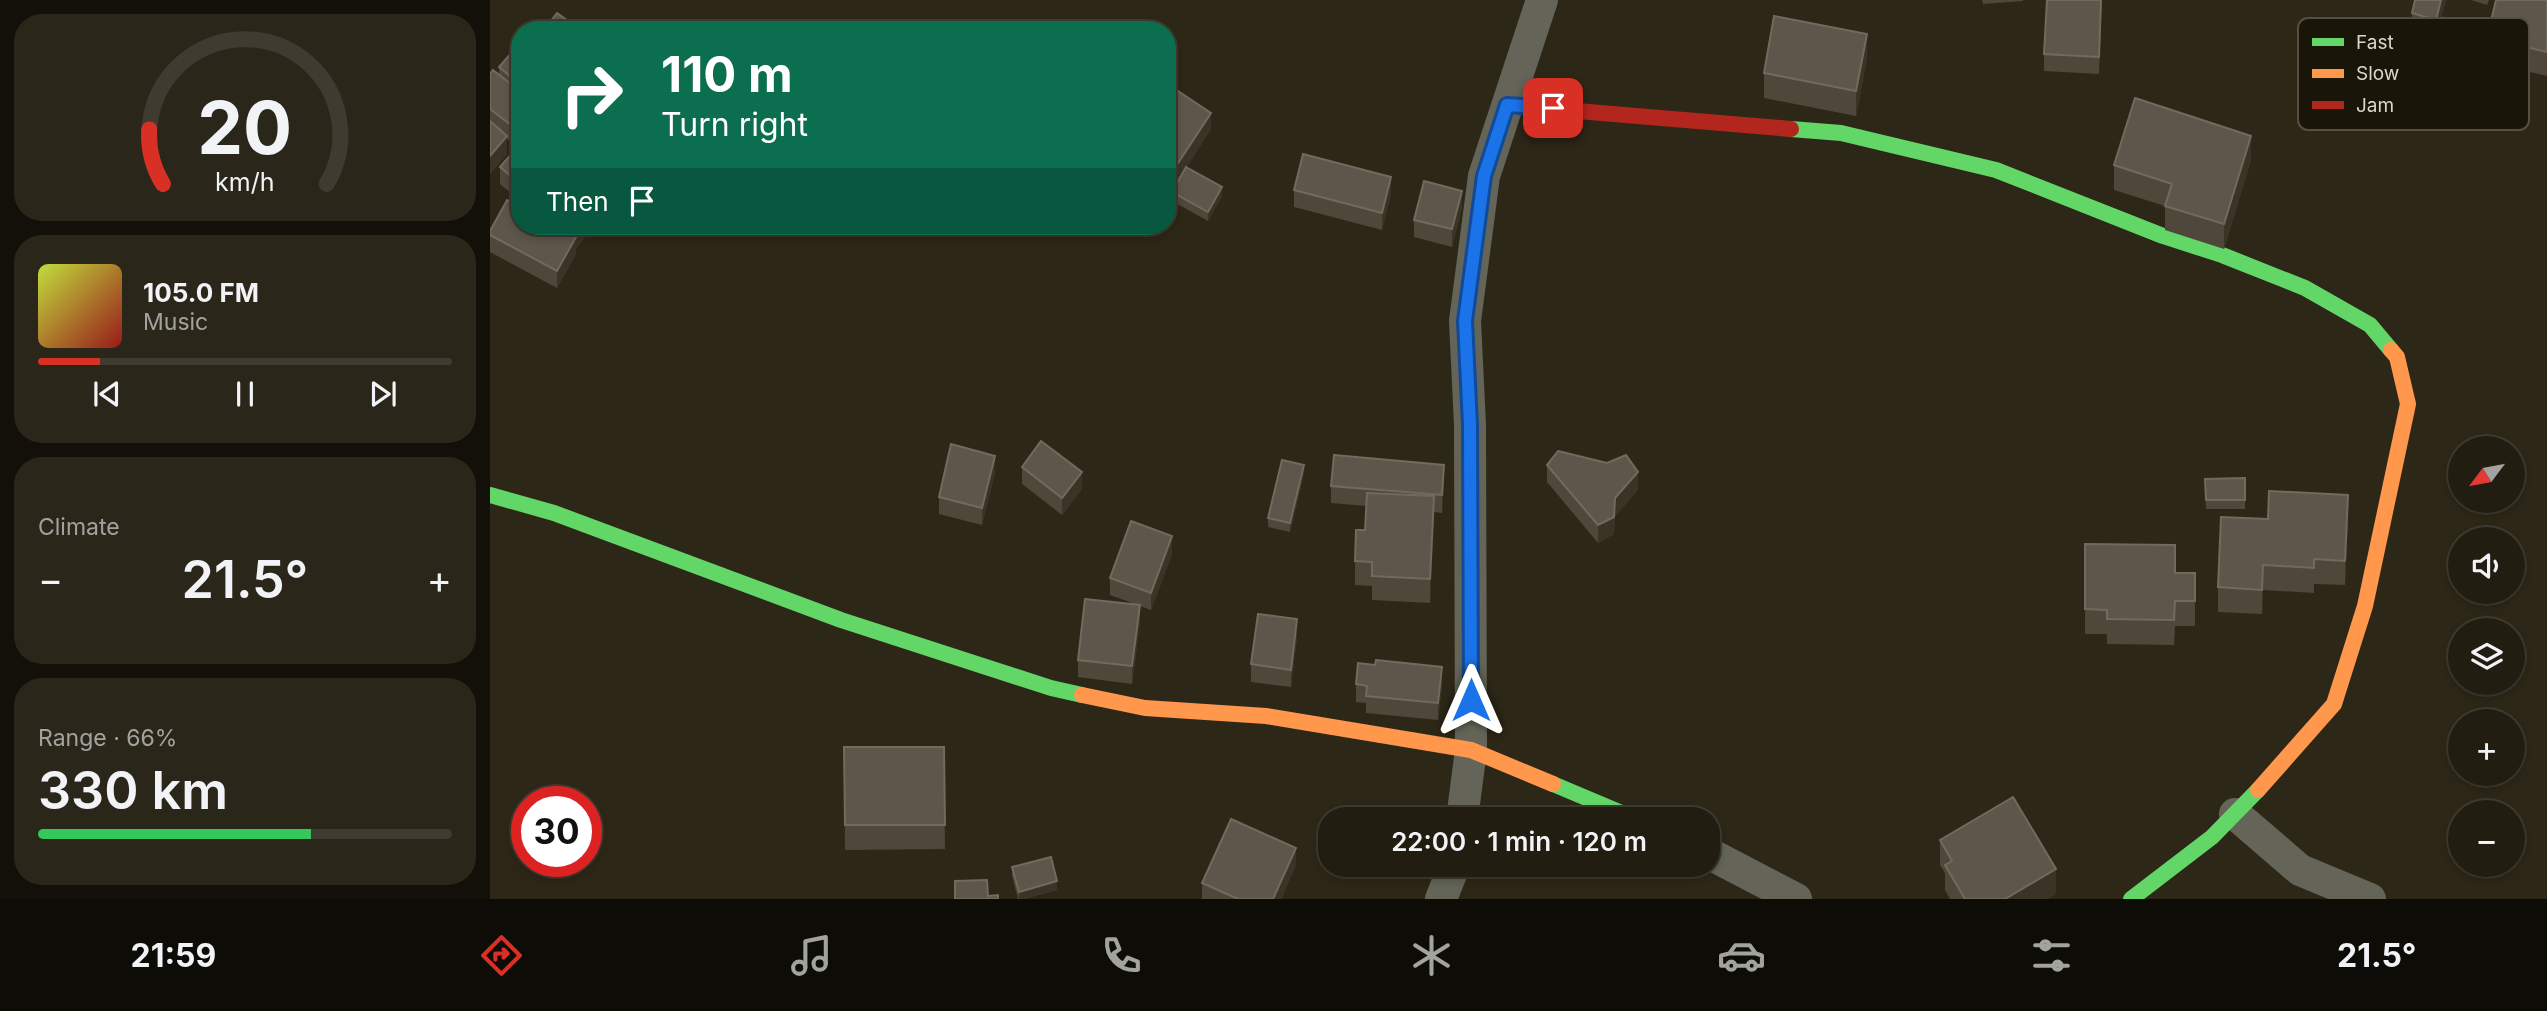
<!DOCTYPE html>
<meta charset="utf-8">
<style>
body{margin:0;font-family:Inter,sans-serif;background:#2a261a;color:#f1f3f6;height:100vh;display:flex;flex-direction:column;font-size:26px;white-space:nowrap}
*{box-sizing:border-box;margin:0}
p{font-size:23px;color:#a2a29f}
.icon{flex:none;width:38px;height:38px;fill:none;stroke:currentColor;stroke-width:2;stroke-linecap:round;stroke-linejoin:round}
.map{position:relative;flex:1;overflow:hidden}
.drawer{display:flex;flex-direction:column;gap:14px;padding:14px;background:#131009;width:490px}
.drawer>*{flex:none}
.banner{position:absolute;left:21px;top:21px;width:665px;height:214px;border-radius:28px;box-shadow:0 4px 10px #0003,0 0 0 2px #3f3b31;background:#0b6e4f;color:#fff;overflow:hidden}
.needle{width:46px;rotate:238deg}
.tools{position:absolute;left:1958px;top:436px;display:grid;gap:14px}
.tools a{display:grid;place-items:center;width:77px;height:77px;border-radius:50%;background:#221d11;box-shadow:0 4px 10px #0003,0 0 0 2px #3f3b31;font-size:35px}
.speed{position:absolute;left:21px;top:786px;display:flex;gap:14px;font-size:35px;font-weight:700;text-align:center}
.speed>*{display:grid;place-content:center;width:91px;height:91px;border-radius:50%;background:#221d11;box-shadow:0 4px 10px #0003,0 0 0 2px #3f3b31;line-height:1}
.speed .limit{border:10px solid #d22;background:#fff;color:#111}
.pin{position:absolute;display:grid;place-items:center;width:60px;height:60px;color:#fff;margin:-30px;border-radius:14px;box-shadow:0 4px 10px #0006}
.me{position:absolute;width:77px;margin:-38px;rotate:0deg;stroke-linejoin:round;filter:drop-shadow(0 0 5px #0008)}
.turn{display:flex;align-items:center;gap:24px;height:147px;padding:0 35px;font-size:32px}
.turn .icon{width:91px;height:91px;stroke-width:2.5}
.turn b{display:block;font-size:49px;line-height:60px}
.then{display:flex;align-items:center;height:66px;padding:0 35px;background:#0003;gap:14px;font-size:26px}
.big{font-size:52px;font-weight:600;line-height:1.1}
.drawer .tile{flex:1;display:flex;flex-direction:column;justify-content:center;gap:10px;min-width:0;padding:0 24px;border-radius:28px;background:#2a261a}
.drawer .dial{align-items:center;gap:0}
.dial svg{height:182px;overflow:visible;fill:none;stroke:#3f3b31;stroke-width:7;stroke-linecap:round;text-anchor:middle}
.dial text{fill:#f1f3f6;stroke:none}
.song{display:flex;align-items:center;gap:21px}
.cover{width:84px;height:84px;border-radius:10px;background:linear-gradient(135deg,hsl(70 70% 55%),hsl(0 70% 35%))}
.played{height:7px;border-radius:4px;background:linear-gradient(90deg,#d93025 15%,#3f3b31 15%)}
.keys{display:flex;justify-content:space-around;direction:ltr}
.heat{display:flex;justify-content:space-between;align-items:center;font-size:38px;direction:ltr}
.charge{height:10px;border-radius:5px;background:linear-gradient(90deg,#34c759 66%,#3f3b31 0)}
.trip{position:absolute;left:828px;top:807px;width:402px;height:70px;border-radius:28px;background:#221d11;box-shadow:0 4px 10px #0003,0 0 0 2px #3f3b31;font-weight:600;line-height:70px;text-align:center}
.menu{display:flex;height:112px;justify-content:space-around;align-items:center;background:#0e0c07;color:#a2a29f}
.menu .icon{width:49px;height:49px}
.menu .on{color:#d93025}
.menu b{font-size:32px;color:#f1f3f6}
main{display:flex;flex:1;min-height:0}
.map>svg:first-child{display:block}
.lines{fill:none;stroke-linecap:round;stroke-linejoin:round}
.street{stroke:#646558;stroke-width:32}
.fast{stroke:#63d668;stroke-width:16}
.slow{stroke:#ff974d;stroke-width:16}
.jam{stroke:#b3261e;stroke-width:16}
.wall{fill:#4e473a}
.shaded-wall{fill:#3a3426}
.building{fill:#5d564a;stroke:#716a5d;stroke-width:2}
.route-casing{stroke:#114b97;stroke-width:18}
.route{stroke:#1a73e8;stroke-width:12}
.key{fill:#191509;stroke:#544f42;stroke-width:2}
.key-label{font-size:19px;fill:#dcd7c6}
</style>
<main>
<section class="drawer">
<div class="tile dial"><svg viewBox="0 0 100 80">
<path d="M14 69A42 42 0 1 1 86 69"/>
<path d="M14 69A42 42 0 0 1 8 45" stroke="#d93025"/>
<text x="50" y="56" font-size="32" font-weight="700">20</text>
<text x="50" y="72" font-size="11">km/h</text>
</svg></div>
<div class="tile">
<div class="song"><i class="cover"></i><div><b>105.0 FM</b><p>Music</p></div></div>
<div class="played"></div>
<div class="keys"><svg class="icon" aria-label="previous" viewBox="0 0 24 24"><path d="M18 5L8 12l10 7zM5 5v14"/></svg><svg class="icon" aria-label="pause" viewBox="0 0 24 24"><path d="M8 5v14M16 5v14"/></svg><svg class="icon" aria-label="next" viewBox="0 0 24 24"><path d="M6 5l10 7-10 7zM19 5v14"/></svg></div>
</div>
<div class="tile"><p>Climate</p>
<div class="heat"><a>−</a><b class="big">21.5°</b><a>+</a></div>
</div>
<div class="tile"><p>Range · 66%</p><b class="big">330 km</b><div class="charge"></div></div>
</section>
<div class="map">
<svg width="2057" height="899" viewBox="0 0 2057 899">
<rect width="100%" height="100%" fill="#2d2717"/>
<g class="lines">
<g class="street">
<path d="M1745 814 1810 870 1880 899"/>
<path d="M972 819 981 750 980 425 975 321 994 176 1052 0"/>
<path d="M1218 853 1306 899"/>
<path d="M951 899 965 864"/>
</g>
<g class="fast">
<path d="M1301 129 1351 133 1506 170 1673 236 1732 255 1815 288 1880 325 1901 350"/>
<path d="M0 495 64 513 351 620 561 688 592 695"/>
<path d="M1063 784 1146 819"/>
<path d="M1641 899 1722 837 1768 790"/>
</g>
<g class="slow">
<path d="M592 695 655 708 776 716 981 750 1063 784"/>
<path d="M1768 790 1844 704 1875 606 1918 404 1907 357 1901 350"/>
</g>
<path class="jam" d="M1017 105 1301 129"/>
</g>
<g class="wall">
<path d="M1492 0H1533V1L1493 4Z"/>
<path d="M1612 0 1609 74 1554 71V54Z"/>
<path d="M1925 0H1956L1946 37 1922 30V13Z"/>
<path d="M1981 0H1999L1997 5Z"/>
<path d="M2057 0V76L1997 62V38Z"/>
<path d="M30 43V75L22 85 30 91 25 145 17 139V154L0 174V74L9 75V67Z"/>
<path d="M1377 58 1366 116 1274 98V73Z"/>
<path d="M721 130 697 167 732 196 718 221 682 201V192L692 175Z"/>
<path d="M30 144V201L10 184V167Z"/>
<path d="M1761 160 1734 249 1675 230V206L1624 190V165Z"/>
<path d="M804 190 901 194 892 230 804 207Z"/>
<path d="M972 208 962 247 924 237V220Z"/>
<path d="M30 226H105L86 248V254L67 288 0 252V231Z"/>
<path d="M1057 465 1148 490 1125 516 1124 534 1108 543 1057 482Z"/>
<path d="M532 467 592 489 572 515 532 484Z"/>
<path d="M505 473 492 525 449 514V497Z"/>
<path d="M814 474 800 532 778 527V518Z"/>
<path d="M1755 478V509H1716L1715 479Z"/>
<path d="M954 482 952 513 944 512 940 603 882 600V586L865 585V561L875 530 876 506 841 503V486Z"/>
<path d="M1778 519 1858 520 1855 585 1824 584V593L1773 590 1772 614 1728 612V587Z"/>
<path d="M1595 544 1685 573H1705V626H1685L1684 645 1617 644V634H1595Z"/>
<path d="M682 554 661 610 650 606V622L642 684 588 677V660L645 604 620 595V578Z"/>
<path d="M807 636 801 687 761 682V664Z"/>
<path d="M866 684 952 685 948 720 876 713V703L866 702Z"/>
<path d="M354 747H454L455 849 355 850Z"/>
<path d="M1450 840 1566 894 1557 899H1460L1455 890V873L1450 865Z"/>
<path d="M806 865 791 899H712V883Z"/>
<path d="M522 867 567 890 534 899H528L522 876Z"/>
</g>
<g class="shaded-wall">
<path d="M1951 0H1956L1946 37V20Z"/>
<path d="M1377 34V58L1366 116V91Z"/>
<path d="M30 66V75L21 86V77Z"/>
<path d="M721 113V130L677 197V180Z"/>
<path d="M30 122V139L25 145V128Z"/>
<path d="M17 136V154L0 174V156Z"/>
<path d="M1761 136V160L1734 249V224Z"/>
<path d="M901 177V194L892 230V213Z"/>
<path d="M732 187V196L718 221V212Z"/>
<path d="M972 191V208L962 247V229Z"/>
<path d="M90 226H105L86 248V254L67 288V271L85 239V232Z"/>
<path d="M505 456V473L492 525V508Z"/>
<path d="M814 465V474L800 532V523Z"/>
<path d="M954 465V482L952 513V495Z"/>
<path d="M592 472V489L572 515V498Z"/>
<path d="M1148 472V490L1125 516 1124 534 1108 543V525L1125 498Z"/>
<path d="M1858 495V520L1855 585V561Z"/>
<path d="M944 496V521L940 603V579Z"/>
<path d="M682 536V554L661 610V593Z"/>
<path d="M1773 565V590L1772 614V590Z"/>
<path d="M650 605V622L642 684V666Z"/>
<path d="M807 619V636L801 687V670Z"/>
<path d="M952 667V685L948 720V703Z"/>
<path d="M806 848V865L791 899H783Z"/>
<path d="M1566 869V894L1557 899H1515Z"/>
<path d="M567 881V890L534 899H529V892Z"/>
</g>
<g class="building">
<path d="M1557 0H1611L1609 57 1554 54Z"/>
<path d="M1925 0H1951L1946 20 1922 13Z"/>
<path d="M2006 0H2057V52L1997 38Z"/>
<path d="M67 13 91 30H54Z"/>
<path d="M1284 16 1377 34 1366 91 1274 73Z"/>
<path d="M30 43V66L21 77 9 67Z"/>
<path d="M3 70 30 91V122L25 128 0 109V74Z"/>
<path d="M682 87 721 113 677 180V95Z"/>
<path d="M1645 98 1761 136 1734 224 1675 206 1682 184 1624 165Z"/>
<path d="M0 121 17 136 0 156Z"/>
<path d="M30 144V184L10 167Z"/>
<path d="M813 154 901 177 892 213 804 190Z"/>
<path d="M696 167 732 187 718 212 682 192Z"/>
<path d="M934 181 972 191 962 229 924 220Z"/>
<path d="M17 200 30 207V226H64L86 237 67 271 0 235V231Z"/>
<path d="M77 226H90L85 232Z"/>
<path d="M551 441 592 472 572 498 532 467Z"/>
<path d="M461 444 505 456 492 508 449 497Z"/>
<path d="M1068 451 1117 463 1136 455 1148 472 1125 498 1124 517 1108 525 1057 465Z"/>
<path d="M844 455 954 465 952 495 841 486Z"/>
<path d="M792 460 814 465 800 523 778 518Z"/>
<path d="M1755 478V500H1716L1715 479Z"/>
<path d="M1779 491 1858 495 1855 561 1824 559V568L1773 565 1772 590 1728 587 1731 517 1778 519Z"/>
<path d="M877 493 944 496 940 579 882 576V562L865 561 866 530H875Z"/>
<path d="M641 521 682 536 661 593 620 578Z"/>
<path d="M1595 544 1685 545V573H1705V601H1685L1684 620 1617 619V610L1595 609Z"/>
<path d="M595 599 650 605 642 666 588 660Z"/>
<path d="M768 614 807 619 801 670 761 664Z"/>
<path d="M886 660 952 667 948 703 876 696 877 686 866 684 868 663 885 665Z"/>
<path d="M354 747H454L455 825H355Z"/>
<path d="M1523 797 1566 869 1515 899H1475L1455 865 1462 861 1450 840Z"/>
<path d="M741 819 806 848 783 899H748L712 883Z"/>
<path d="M561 857 567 881 529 892 522 867Z"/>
<path d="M497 880 498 896 508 895V899H465V881Z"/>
</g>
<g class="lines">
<defs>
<path id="route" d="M981 700 980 425 975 321 994 176 1017 105 1063 108"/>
</defs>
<use href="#route" class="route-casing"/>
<use href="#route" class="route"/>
</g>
<rect x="1808" y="18" width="231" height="112" rx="10" class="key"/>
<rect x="1822" y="38" width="32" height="8" fill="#63d668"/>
<rect x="1822" y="69" width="32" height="9" fill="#ff974d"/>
<rect x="1822" y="101" width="32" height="8" fill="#b3261e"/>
<g class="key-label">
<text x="1866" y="49">Fast</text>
<text x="1866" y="80">Slow</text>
<text x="1866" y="112">Jam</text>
</g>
</svg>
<div class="tools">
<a><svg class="needle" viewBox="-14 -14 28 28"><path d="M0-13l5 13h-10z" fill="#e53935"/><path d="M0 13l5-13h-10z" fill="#a2a29f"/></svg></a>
<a><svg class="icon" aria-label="sound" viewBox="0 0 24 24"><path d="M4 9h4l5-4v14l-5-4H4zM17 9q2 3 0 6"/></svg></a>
<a><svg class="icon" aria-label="layers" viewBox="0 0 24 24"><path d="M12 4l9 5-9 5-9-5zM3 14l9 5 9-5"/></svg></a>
<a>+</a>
<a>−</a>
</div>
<div class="speed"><div class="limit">30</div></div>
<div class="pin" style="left:1063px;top:108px;background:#d93025"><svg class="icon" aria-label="arrive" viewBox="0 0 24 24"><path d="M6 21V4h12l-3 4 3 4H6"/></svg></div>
<svg class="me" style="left:981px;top:700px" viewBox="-20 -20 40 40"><path d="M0-17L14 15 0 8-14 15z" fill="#1a73e8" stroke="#fff" stroke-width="4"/></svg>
<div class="trip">22:00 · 1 min · 120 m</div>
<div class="banner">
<div class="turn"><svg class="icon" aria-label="right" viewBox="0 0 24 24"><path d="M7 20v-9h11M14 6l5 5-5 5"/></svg><div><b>110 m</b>Turn right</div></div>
<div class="then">Then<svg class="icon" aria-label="arrive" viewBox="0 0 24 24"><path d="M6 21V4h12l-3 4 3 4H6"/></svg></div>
</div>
</div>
</main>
<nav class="menu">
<b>21:59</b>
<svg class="icon on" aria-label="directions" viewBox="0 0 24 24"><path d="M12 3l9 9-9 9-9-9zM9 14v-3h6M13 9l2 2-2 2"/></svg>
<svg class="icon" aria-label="music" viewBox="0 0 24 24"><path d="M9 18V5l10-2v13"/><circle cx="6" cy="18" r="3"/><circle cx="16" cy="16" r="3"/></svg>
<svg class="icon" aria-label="phone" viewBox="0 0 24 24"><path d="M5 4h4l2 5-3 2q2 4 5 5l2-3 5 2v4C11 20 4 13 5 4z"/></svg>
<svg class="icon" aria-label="climate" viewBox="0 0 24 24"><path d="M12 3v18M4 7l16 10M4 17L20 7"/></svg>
<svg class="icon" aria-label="car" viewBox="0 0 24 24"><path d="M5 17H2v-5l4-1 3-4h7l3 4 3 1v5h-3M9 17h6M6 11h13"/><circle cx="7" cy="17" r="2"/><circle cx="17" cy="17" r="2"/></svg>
<svg class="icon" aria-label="filters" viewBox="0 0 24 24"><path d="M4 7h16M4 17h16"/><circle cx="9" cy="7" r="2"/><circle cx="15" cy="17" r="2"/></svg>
<b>21.5°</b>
</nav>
